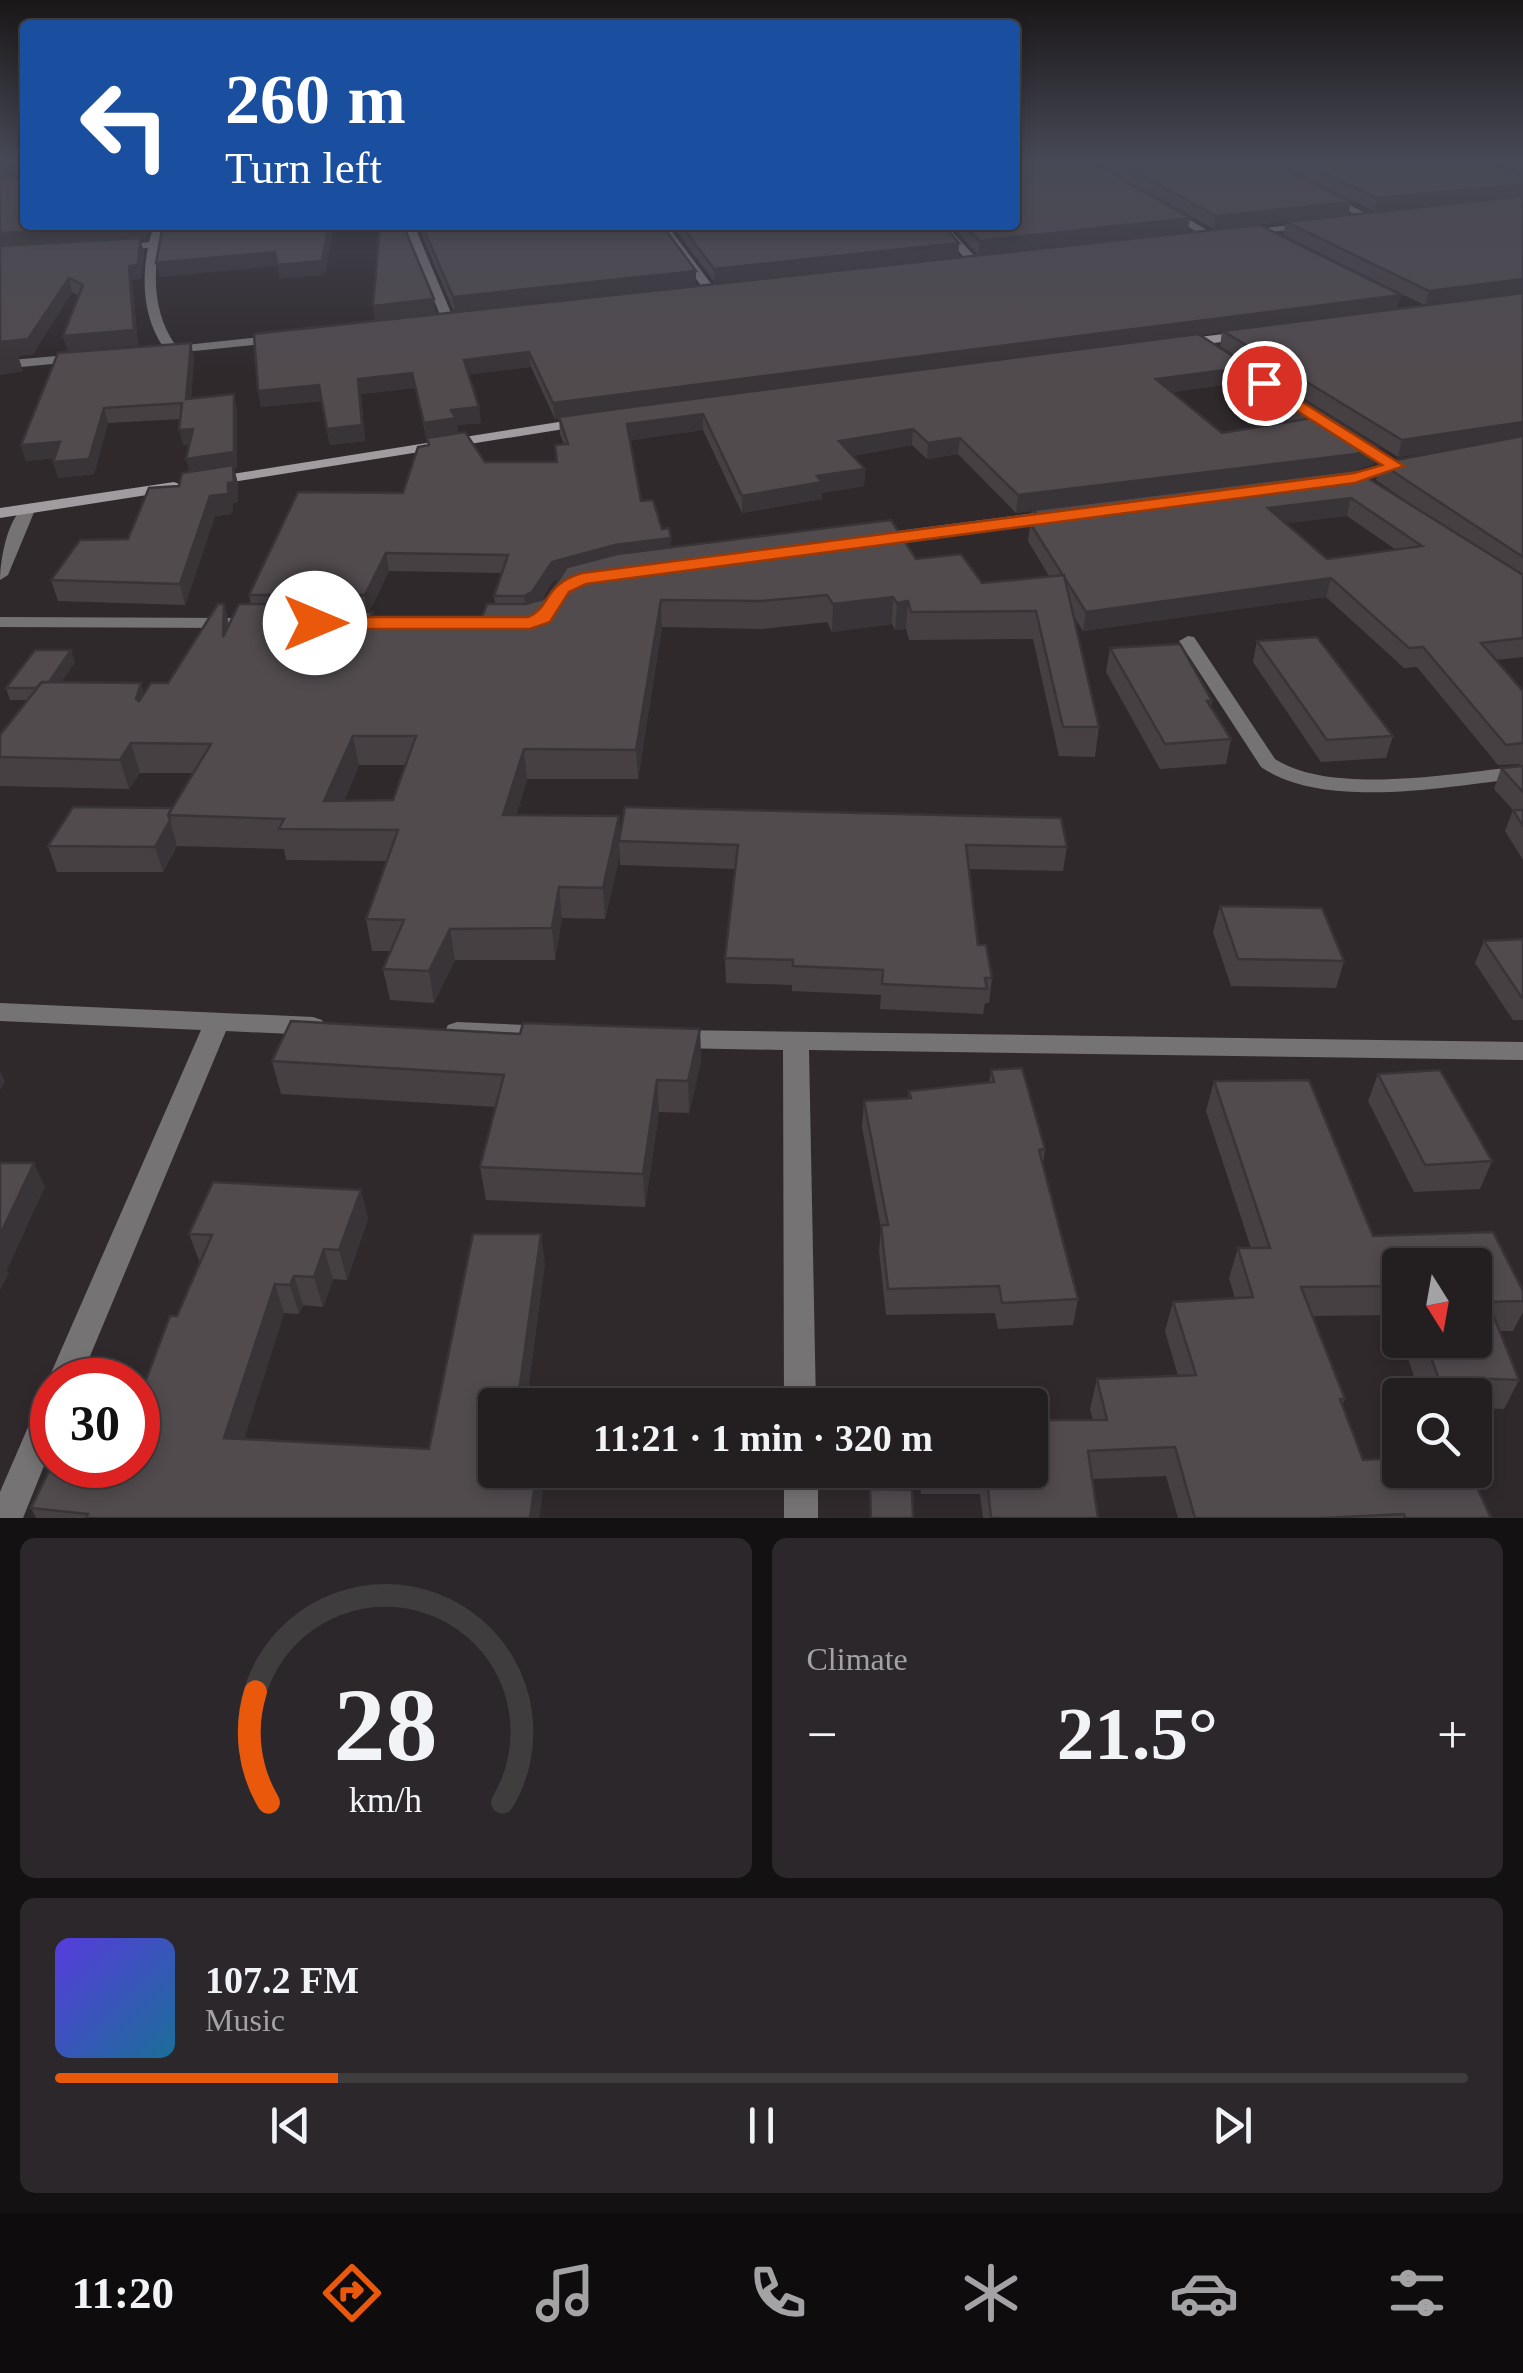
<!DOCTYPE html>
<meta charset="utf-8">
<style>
body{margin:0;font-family:"Times New Roman",serif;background:#2b272a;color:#f1f3f6;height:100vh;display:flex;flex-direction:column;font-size:38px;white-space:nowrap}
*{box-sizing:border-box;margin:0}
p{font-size:32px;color:#a3a2a5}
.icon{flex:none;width:55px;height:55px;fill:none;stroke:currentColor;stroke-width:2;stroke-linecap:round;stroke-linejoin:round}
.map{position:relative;height:1518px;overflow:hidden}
.details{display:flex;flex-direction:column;gap:20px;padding:20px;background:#131112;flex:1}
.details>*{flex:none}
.top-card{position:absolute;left:20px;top:20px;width:1000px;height:210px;border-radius:10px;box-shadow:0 5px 15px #0003,0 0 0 2px #403d3f;background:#1a4fa0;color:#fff;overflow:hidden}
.needle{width:65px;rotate:169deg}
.tools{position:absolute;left:1382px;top:1248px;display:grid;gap:20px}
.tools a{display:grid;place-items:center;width:110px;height:110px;border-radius:10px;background:#231f21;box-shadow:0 5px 15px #0003,0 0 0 2px #403d3f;font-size:50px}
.speed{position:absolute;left:30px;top:1358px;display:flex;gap:20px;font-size:50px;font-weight:700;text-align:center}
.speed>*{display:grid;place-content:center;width:130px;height:130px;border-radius:50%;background:#231f21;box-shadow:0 5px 15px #0003,0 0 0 2px #403d3f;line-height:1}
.speed .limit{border:15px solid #d22;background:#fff;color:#111}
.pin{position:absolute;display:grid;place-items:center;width:85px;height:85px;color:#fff;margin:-42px;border:5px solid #fff;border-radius:50%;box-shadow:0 2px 10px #0007}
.me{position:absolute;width:110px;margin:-55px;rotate:90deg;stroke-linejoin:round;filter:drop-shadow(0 0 8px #0008)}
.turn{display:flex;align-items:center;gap:35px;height:210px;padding:0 40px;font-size:45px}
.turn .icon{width:130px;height:130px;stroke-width:2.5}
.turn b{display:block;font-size:70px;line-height:85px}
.big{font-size:75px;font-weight:800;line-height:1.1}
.details .widget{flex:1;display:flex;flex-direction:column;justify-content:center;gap:15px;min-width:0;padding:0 35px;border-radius:15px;background:#2b272a}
.details .dial{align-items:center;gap:0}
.dial svg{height:260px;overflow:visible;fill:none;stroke:#403d3f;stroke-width:7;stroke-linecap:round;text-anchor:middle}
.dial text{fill:#f1f3f6;stroke:none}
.song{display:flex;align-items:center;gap:30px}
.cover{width:120px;height:120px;border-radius:15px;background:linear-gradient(135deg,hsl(250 70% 55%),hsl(200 70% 35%))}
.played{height:10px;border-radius:5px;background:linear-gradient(90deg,#ea580c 20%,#403d3f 20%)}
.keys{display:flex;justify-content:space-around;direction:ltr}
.heat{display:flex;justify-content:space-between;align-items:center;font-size:55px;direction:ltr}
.details .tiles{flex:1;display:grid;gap:20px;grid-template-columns:1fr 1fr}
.widget:last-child{grid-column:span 2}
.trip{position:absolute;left:478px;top:1388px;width:570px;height:100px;border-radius:10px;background:#231f21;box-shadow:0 5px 15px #0003,0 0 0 2px #403d3f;font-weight:800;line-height:100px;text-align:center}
.menu{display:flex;height:160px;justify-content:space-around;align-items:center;background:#0e0c0d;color:#a3a2a5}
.menu .icon{width:70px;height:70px}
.menu .active{color:#ea580c}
.menu b{font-size:45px;color:#f1f3f6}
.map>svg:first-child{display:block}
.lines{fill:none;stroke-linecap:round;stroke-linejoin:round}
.street{fill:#767375;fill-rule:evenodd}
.secondary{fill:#a19c9f;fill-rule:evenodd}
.wall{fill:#464043;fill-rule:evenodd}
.shaded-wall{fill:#393437}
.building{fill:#514b4e;stroke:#393437;stroke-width:2.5;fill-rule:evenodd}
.route{fill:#ea580c;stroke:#983908;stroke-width:2.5}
</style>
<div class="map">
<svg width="1523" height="1518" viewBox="0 0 1523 1518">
<rect width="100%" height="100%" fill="#2f292c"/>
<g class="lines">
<g class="street">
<path d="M1324 195H1330L1375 218 1366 220 1324 199Z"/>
<path d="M1163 209H1171L1217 236 1208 238 1163 213Z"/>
<path d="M1312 222 1316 227 1242 235 1237 232Z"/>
<path d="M154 225H164C152 265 151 311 176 346L279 335 285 339 283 342 164 354V348C144 319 141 283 148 248L117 250 112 247 149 242Z"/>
<path d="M404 225H414L454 320 452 323 442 320Z"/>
<path d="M657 225H667L715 289 713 291H705Z"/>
<path d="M935 225H946L979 261V265H971Z"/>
<path d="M79 354 83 355V361L0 369V361Z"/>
<path d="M1404 461 1411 465 1409 468 1340 484 1333 480Z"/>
<path d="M27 505 35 510 8 575 0 580C0 559 8 515 27 505Z"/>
<path d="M1058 510 1063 512V518L874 544 866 539 874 534Z"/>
<path d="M0 617 233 618 242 623 233 628 0 627Z"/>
<path d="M347 618 503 619 512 624 503 629 341 627 338 623Z"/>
<path d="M1188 636 1194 637 1275 759C1332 796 1456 773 1523 766V778C1448 786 1326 811 1261 767L1179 641Z"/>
<path d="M0 1003 313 1017 322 1020 325 1026 322 1032 313 1035 226 1031 80 1380H52V1389L48 1380 201 1030 0 1021Z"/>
<path d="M457 1022 548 1026 557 1028 561 1035 557 1042 548 1044 457 1040 448 1037 445 1031 448 1025Z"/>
<path d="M676 1030 1523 1042V1060L809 1050 816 1405H784L783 1050 676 1048 667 1046 663 1039 667 1032Z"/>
<path d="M52 1393V1446L23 1518H0V1492L41 1397Z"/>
<rect x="784" y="1470" width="34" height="48"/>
</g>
<g class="secondary">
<path d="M1248 331 1252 332V338L1183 347 1177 343 1183 339Z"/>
<path d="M584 418 589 419V425L213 485 206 481 213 477Z"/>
<path d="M174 482 179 484V490L0 518V508Z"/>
</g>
</g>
<g class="wall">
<path d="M0 161H25L146 238 140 239 144 252 141 279 132 280 138 345 68 351 63 336 79 296 72 292 33 354 18 356 23 371 0 375Z"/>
<path d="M1092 161H1268L1351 202 1348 215 1214 229Z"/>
<path d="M1269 161H1523V657L1496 660 1523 691V860L1505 831 1513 810 1494 789 1501 768 1519 766 1520 764 1498 765 1417 667 1404 668 1326 597 1083 631 1073 615 1099 727 1095 757 1059 756 1033 639 909 640 906 629 895 630 892 624 832 632 827 622 762 629 662 627 638 779H527L516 816H619L620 831 1067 847 1063 871 969 869 978 945 992 978 989 1003H985L983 1014 880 1009 881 995 792 991V985L726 983 725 958 736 869 620 865V855L605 919 562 918 555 960H455L434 1003 390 1000 383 969 391 951H372L366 919 387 861 286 860 284 849 177 846 163 872H57L48 846 172 808 193 773H140L129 789 0 786V735L27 700H10L6 688 71 650 75 662 61 682 144 693 168 683 224 604 229 625 251 604 249 595 403 493 428 445 415 388 361 394 365 441 330 445 321 401 261 407 258 391 254 334 1398 309 1424 305 1283 235 1286 222 1518 197 1374 211ZM1222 332 1220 346 1398 457 1478 445 1380 463 1376 480 1419 510 1354 470 1374 464 1378 447 1199 335ZM531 367 555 419 559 418 560 434 564 444 557 462H485L458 433 457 425 481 423 469 374ZM1237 383 1290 422 1222 433 1172 392ZM703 430 742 513 822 499V493L864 486 865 469 852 456 912 445 927 459 958 454 1016 513 1032 511 1028 541 1049 576 982 583 916 559 671 547 662 529 641 501 630 440ZM1347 516 1395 549 1327 559 1286 523ZM389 571 501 573 494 596 495 604 478 628H375L369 612ZM560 579 547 598 541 600 554 580ZM359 765H405L393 800 344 801Z"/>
<path d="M418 225H662L696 285 454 312Z"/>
<path d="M672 225H943L959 243 958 257 715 283Z"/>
<path d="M951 225H1015L1188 232 978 255Z"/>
<path d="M194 357 191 398 237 409V468H234L238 484V502L233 503 232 514 215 516 185 605 58 601 51 580 128 539 179 486 189 472 190 444 183 445 181 419 108 423 94 474 58 478 55 458 26 461 21 445Z"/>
<path d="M1257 641 1393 736 1386 758 1321 762 1253 662Z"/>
<path d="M1110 648 1212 701 1211 707 1231 739 1226 764 1160 769 1106 672Z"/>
<path d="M1220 906 1344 961 1336 988 1231 986 1213 932Z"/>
<path d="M1523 939V1020H1513L1475 963 1484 941Z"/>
<path d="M700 1029 701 1061 689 1113 659 1112 645 1207 486 1200 480 1167 496 1107 281 1094 272 1061Z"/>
<path d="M991 1070 1045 1149 1043 1164 1078 1299 1073 1325 998 1329 995 1313 886 1315 879 1251 881 1228 862 1127 864 1101 908 1098 909 1091 989 1082Z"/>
<path d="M1378 1074 1492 1161 1480 1189 1414 1192 1368 1101Z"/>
<path d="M1214 1081 1373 1236 1523 1291V1312L1513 1331H1500L1519 1380 1504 1409 1475 1408V1395H1420L1402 1340H1475L1400 1265V1335L1393 1315 1312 1316 1345 1399 1342 1405 1363 1460 1491 1518H1178L1166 1476 1092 1479 1098 1518H983L980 1494H921L918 1470H1030L1093 1420 1090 1409 1097 1379 1178 1376 1165 1331 1173 1302 1235 1298 1229 1278 1238 1248H1251L1206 1111Z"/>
<path d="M361 1190 368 1219 347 1280 333 1279 323 1307 303 1305 299 1314 284 1313 244 1439 429 1449 545 1263 526 1405H495V1470H729L727 1490 544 1483 539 1518H36L31 1508 112 1469 200 1263 189 1234Z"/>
</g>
<g class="shaded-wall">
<path d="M21 166 25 178 0 180V168Z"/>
<path d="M1523 184V196L1374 211 1377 198Z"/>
<path d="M1351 202 1348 215 1214 229 1216 216Z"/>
<path d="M1190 218 1188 232 978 255 980 241Z"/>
<path d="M151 225 146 238 140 239 144 252 141 279 132 280 138 345 68 351 63 336 129 266 0 247V233Z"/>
<path d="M329 225H334L325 275 280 279 277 266 160 277 156 263Z"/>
<path d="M959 243 958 257 715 283 714 269Z"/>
<path d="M696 271V285L454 312 453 297Z"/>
<path d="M69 278 72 292 33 354 18 356 23 371 0 375V342Z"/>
<path d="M1523 279V293L1425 306 1429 291Z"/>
<path d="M1401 295 1397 309 555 419 553 403Z"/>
<path d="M434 299 436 314 375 320 373 306Z"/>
<path d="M191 343 194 357 190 413 186 399Z"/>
<path d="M529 352 531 367 466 375 464 360Z"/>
<path d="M1240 368 1237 383 1154 395 1156 379Z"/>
<path d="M412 373 415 388 361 394 365 441 330 445 327 429 358 379Z"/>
<path d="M319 385 321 401 261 407 258 391Z"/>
<path d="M234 394 237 409V468H234L238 484V502L233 503 232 514 215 516 185 605 180 584 190 475 186 459Z"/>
<path d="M479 407 481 423 457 425 458 434 426 439 424 423 451 410Z"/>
<path d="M104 408 108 423 94 474 58 478 53 462Z"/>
<path d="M703 414V430L628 441 627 424Z"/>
<path d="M1523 422V438L1398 457 1402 440Z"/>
<path d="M193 429 197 444 183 445 179 430Z"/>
<path d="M913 429 912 445 838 458 839 441Z"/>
<path d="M960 438 958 454 927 459 928 443Z"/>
<path d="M60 442 65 457 26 461 21 445Z"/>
<path d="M1378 447 1374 464 1352 470 1016 513 1018 495Z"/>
<path d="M865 469 864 486 822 493V499L742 513V496L817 476Z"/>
<path d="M1351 498 1347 516 1264 526 1268 508Z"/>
<path d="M671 538V556L616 563 554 580 533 611 526 614 524 596 552 562 615 545Z"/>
<path d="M386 553 389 571 368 614 365 595Z"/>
<path d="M1331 578 1326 597 1083 631 1086 612Z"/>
<path d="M893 597 892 624 832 632 833 604Z"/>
<path d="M661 600 662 627 638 779 636 750Z"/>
<path d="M908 601 906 629 895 630 897 603Z"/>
<path d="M224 604 230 631 223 637Z"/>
<path d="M373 612 377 640 364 628Z"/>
<path d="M71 650 75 662 48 701 44 688Z"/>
<path d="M141 683 150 712 136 699Z"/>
<path d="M353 736 359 765 331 831 324 801Z"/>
<path d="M131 743 140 773 129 789 120 760Z"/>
<path d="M524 749 527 779 507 846 503 815Z"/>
<path d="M619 816 621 841H619L620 855 605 919 603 888Z"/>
<path d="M170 820 177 846 163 872 155 847Z"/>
<path d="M559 887 562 918 555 960 552 928Z"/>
<path d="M450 929 455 960 434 1003 429 971Z"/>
<path d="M700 1029 701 1061 689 1113 688 1081Z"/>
<path d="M0 1070 5 1082 0 1090Z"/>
<path d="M657 1080 659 1112 645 1207 643 1174Z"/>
<path d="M34 1163 45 1187 7 1270 9 1274 0 1290V1235Z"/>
<path d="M361 1190 368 1219 347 1280 339 1250Z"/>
<path d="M541 1234 545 1263 526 1405H517Z"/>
<path d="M324 1249 333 1279 323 1307 314 1277Z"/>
<path d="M294 1276 303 1305 299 1314 290 1285Z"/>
<path d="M275 1284 284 1313 235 1467 224 1438Z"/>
<path d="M537 1470H542L544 1483 539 1518H530Z"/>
</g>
<g class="building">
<path d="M0 161H25V175L21 166 0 168Z"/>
<path d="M1015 161H1089L1190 218 980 241 964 225H1015Z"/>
<path d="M1115 161H1268L1351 202 1216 216Z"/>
<path d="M1297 161H1486L1523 176V184L1377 198Z"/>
<path d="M25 176V225H143L0 233V180Z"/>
<path d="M1523 196V279L1429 291 1286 222Z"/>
<path d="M163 225H329L322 261 277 265 275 252 156 263Z"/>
<path d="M380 225H403L434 299 373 306Z"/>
<path d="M422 225H662L696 271 453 297Z"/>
<path d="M681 225H943L959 243 714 269Z"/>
<path d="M1259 225 1401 295 553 403 529 352 464 360 479 407 451 410 456 418 424 423 412 373 358 379 362 425 327 429 319 385 258 391 254 334Z"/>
<path d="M140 238 138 265 129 266 134 330 63 336 83 285 69 278 28 339 0 342V246Z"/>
<path d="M1523 293V422L1402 440 1223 331Z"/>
<path d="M1198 334 1378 447 1356 454 1018 495 960 438 928 443 913 429 839 441 865 469 817 476 822 482 742 496 703 414 627 424 641 501 653 500 662 529 669 528 671 538 615 545 552 562 532 592 524 596H494L508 555 386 553 365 595H249L298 492 403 493 418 447 429 445 427 438 465 432 485 462H557L555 445 568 444 559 417 623 408ZM1240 368 1312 418 1222 433 1156 379Z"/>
<path d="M191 343 186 399 234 394V452L186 459 193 429 179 430 182 403 104 408 89 459 53 462 60 442 21 445 58 353Z"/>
<path d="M1523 436V557L1380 463Z"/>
<path d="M233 465 234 482 228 483V494L210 496 180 584 51 580 80 540 128 539 149 488 179 486 182 473Z"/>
<path d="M1355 470 1523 575V638L1481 643 1523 691V743L1506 745 1423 647 1409 648 1331 578 1086 612 1030 523 1044 522 1033 510ZM1351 498 1422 546 1327 559 1268 508Z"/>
<path d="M891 520 916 559 961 554 982 583 1064 575 1099 727H1063L1036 611 911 612 908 601 897 603 893 597 833 604 827 595 762 601 661 600 636 750 524 749 503 815 619 816 603 888 559 887 552 928 450 929 429 971 383 969 404 920 366 919 398 830 279 829 284 819 168 815 211 744 131 743 120 760 0 757V735L42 682 141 683 136 699 139 701 151 683H168L218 604H224L223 637 239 604H355L351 612H373L364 628H478L487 604H526L547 598 567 567 617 554ZM353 736H416L393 800 324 801Z"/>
<path d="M1317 637 1393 736 1327 740 1257 641Z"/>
<path d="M1180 644 1212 701H1207L1231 739 1165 744 1110 648Z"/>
<path d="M35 650H71L49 682H42L36 688H6Z"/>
<path d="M1523 766V792L1501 768Z"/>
<path d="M73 807 172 808 168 815 170 820 155 847 48 846Z"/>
<path d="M625 807 1061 818 1067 847 966 845 978 945H986L992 978H985L987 989 882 984 883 970 793 966V960L725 958 738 845 619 841Z"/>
<path d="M1513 810H1523V826Z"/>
<path d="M1220 906 1322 908 1344 961 1238 959Z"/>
<path d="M1523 939V998H1522L1484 941Z"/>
<path d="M291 1021 520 1034 523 1023 700 1029 688 1081 657 1080 643 1174 480 1167 504 1075 272 1061Z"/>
<path d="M1022 1068 1045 1149 1039 1150 1078 1299 1002 1303 999 1286 888 1289 881 1225H888L864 1101 911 1098 909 1091 994 1082 991 1070Z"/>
<path d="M1440 1070 1492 1161 1425 1165 1378 1074Z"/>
<path d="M1309 1080 1373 1236 1493 1232 1523 1291V1301L1488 1302 1519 1380 1438 1377 1425 1340H1475V1265H1400V1286L1301 1287 1345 1399H1340L1363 1460 1400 1458V1470H1469L1491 1518H1405L1404 1514 1323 1518H1195L1175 1447 1088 1451 1098 1518H991L986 1470H1030V1420H1107L1097 1379 1196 1375 1173 1302 1253 1297 1238 1248H1270L1214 1081Z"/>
<path d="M0 1163H34L0 1235Z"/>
<path d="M213 1182 361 1190 339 1250 324 1249 314 1277 294 1276 290 1285 275 1284 224 1438 429 1449 473 1234H541L517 1405H495V1470H537L530 1518H86L88 1514 31 1508 52 1465 112 1469 113 1465H138V1401L170 1316H177L212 1235 189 1234Z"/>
<path d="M870 1489 912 1490 913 1518H871Z"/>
</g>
<linearGradient id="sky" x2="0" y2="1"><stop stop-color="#1a1718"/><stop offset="0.43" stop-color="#474956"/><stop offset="1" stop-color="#474956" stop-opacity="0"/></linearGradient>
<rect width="1523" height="373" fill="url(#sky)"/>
<path class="route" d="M1264 378 1404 466 1355 483 586 584 569 592 550 622 530 629H315L305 623 315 617H528C551 608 542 585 582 573L1354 473 1382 465 1258 386 1256 383Z"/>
</svg>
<div class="tools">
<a><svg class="needle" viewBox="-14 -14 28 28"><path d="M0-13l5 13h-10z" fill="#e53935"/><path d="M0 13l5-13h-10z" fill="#a3a2a5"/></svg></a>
<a><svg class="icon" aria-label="search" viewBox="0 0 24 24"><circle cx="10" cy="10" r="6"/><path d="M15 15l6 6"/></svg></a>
</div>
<div class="speed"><div class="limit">30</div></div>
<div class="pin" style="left:1264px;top:383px;background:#d93025"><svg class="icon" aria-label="arrive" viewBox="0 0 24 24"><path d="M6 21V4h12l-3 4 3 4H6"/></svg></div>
<svg class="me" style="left:315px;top:623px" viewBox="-20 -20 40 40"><circle r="19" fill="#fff"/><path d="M0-13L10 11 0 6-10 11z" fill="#ea580c"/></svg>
<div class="trip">11:21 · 1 min · 320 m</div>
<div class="top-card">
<div class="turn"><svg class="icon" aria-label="left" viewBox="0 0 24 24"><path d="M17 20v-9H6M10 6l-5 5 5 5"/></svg><div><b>260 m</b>Turn left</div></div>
</div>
</div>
<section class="details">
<div class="tiles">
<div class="widget dial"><svg viewBox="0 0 100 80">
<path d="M14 69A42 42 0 1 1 86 69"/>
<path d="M14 69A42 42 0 0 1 10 35" stroke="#ea580c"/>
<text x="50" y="56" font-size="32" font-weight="700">28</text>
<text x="50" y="72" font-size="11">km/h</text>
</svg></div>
<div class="widget"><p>Climate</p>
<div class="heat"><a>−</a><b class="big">21.5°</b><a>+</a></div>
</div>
<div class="widget">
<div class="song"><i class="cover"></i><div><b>107.2 FM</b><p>Music</p></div></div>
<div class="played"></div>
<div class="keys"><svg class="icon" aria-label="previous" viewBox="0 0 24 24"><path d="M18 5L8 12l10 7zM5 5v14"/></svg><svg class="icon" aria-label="pause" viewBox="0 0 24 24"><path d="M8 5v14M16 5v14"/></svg><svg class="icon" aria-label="next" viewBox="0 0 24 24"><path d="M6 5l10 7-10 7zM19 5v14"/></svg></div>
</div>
</div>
</section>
<nav class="menu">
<b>11:20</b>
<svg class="icon active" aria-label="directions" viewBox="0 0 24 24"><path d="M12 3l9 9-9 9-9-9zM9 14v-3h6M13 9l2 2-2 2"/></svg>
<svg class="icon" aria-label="music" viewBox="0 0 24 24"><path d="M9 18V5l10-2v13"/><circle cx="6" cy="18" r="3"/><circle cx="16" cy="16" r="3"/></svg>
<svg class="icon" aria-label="phone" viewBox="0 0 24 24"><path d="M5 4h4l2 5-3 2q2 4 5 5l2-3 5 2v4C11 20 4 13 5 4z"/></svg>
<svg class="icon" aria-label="climate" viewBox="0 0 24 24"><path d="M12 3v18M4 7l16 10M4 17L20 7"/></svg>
<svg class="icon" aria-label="car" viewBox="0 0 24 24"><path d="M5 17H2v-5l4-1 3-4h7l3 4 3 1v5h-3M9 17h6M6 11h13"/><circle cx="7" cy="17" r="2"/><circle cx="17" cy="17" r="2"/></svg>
<svg class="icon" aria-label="filters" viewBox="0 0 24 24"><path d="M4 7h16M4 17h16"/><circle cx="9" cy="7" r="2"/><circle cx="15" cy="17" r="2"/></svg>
</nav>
